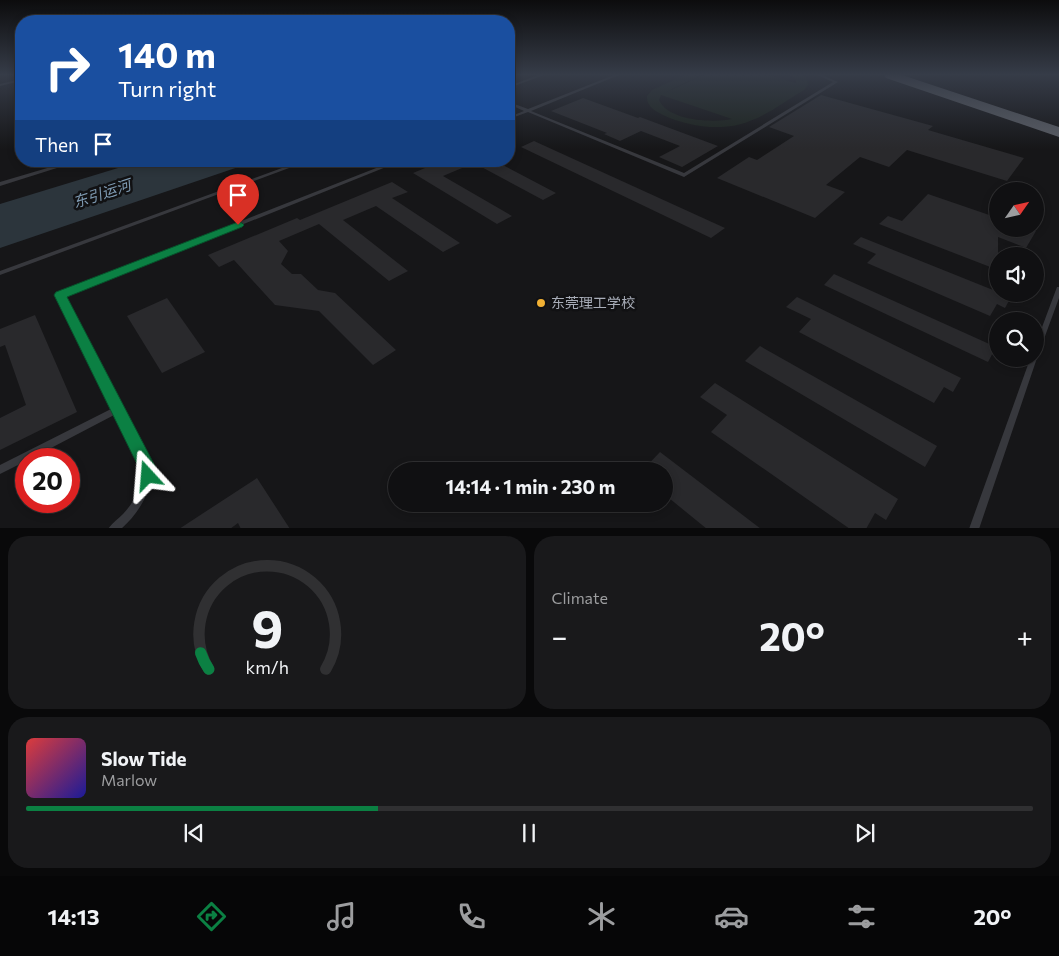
<!DOCTYPE html>
<meta charset="utf-8">
<style>
body{margin:0;font-family:Commissioner,"Noto Sans SC",sans-serif;background:#19191b;color:#f1f3f6;height:100vh;display:flex;flex-direction:column;font-size:19px;white-space:nowrap}
*{box-sizing:border-box;margin:0}
p{font-size:16px;color:#9c9d9f}
.icon{flex:none;width:28px;height:28px;fill:none;stroke:currentColor;stroke-width:2;stroke-linecap:round;stroke-linejoin:round}
.map{position:relative;height:528px;overflow:hidden}
.panel{display:flex;flex-direction:column;gap:8px;padding:8px;background:#09090a;flex:1}
.panel>*{flex:none}
.guide{position:absolute;left:15px;top:15px;width:500px;height:152px;border-radius:20px;box-shadow:0 2px 8px #0003,0 0 0 1px #303032;background:#1a4fa0;color:#fff;overflow:hidden}
.needle{width:32px;rotate:56deg}
.tools{position:absolute;left:989px;top:182px;display:grid;gap:10px}
.tools a{display:grid;place-items:center;width:55px;height:55px;border-radius:50%;background:#101012;box-shadow:0 2px 8px #0003,0 0 0 1px #303032;font-size:25px}
.speed{position:absolute;left:15px;top:448px;display:flex;gap:10px;font-size:25px;font-weight:700;text-align:center}
.speed>*{display:grid;place-content:center;width:65px;height:65px;border-radius:50%;background:#101012;box-shadow:0 2px 8px #0003,0 0 0 1px #303032;line-height:1}
.speed .limit{border:8px solid #d22;background:#fff;color:#111}
.pin{position:absolute;display:grid;place-items:center;width:42px;height:42px;color:#fff;margin:-51px -21px;border-radius:50% 50% 50% 0;rotate:-45deg;box-shadow:0 0 5px #0007}
.pin .icon{rotate:45deg}
.me{position:absolute;width:55px;margin:-28px;rotate:341deg;stroke-linejoin:round;filter:drop-shadow(0 0 4px #0008)}
.turn{display:flex;align-items:center;gap:18px;height:105px;padding:0 20px;font-size:22px}
.turn .icon{width:65px;height:65px;stroke-width:2.5}
.turn b{display:block;font-size:35px;line-height:42px}
.then{display:flex;align-items:center;height:48px;padding:0 20px;background:#0003;gap:10px;font-size:19px}
.big{font-size:38px;font-weight:700;line-height:1.1}
.panel .card{flex:1;display:flex;flex-direction:column;justify-content:center;gap:8px;min-width:0;padding:0 18px;border-radius:20px;background:#19191b}
.panel .dial{align-items:center;gap:0}
.dial svg{height:130px;overflow:visible;fill:none;stroke:#303032;stroke-width:7;stroke-linecap:round;text-anchor:middle}
.dial text{fill:#f1f3f6;stroke:none}
.song{display:flex;align-items:center;gap:15px}
.cover{width:60px;height:60px;border-radius:8px;background:linear-gradient(135deg,hsl(0 70% 55%),hsl(240 70% 35%))}
.played{height:5px;border-radius:2px;background:linear-gradient(90deg,#0b8043 35%,#303032 35%)}
.keys{display:flex;justify-content:space-around;direction:ltr}
.heat{display:flex;justify-content:space-between;align-items:center;font-size:28px;direction:ltr}
.panel .tiles{flex:1;display:grid;gap:8px;grid-template-columns:1fr 1fr}
.card:last-child{grid-column:span 2}
.trip{position:absolute;left:388px;top:462px;width:285px;height:50px;border-radius:25px;background:#101012;box-shadow:0 2px 8px #0003,0 0 0 1px #303032;font-weight:700;line-height:50px;text-align:center}
.tabs{display:flex;height:80px;justify-content:space-around;align-items:center;background:#060607;color:#9c9d9f}
.tabs .icon{width:35px;height:35px}
.tabs .current{color:#0b8043}
.tabs b{font-size:22px;color:#f1f3f6}
.map>svg:first-child{display:block}
.green{fill:#1c231d;fill-rule:evenodd}
.water{fill:#2c353c}
.building{fill:#29292c}
.lines{fill:none;stroke-linecap:round;stroke-linejoin:round}
.service{fill:#37383d;fill-rule:evenodd}
.trunk{fill:#5b5e65;fill-rule:evenodd}
.route{fill:#0b8043;stroke:#07532c}
.poi-dot{fill:#f2b134;stroke:#111113;stroke-width:2}
.labels{text-anchor:middle;stroke-width:5;stroke-linejoin:round;paint-order:stroke}
.poi-label{font-size:14px;fill:#a8adb8;stroke:#111113;text-anchor:start}
.water-label{font-size:15px;font-style:italic;fill:#7f9bb3;stroke:#111113}
</style>
<div class="map">
<svg width="1059" height="529" viewBox="0 0 1059 529">
<rect width="100%" height="100%" fill="#161618"/>
<path class="green" d="M685 75H701L662 94 704 75H767L796 83V79L792 75H803L807 79 808 85 804 90C787 100 769 114 750 121 724 132 688 127 663 115 655 111 646 106 647 96L652 90ZM661 95 732 119C713 123 668 121 659 100Z"/>
<path class="water" d="M141 161H256L0 248V204Z"/>
<g class="building">
<path d="M821 95 933 126 928 130 1024 158 1007 181 907 150 889 167 860 157 826 185 845 192 815 218 717 178 749 157 757 160 794 136 769 127Z"/>
<path d="M583 98 638 118 640 117 718 146 682 167 659 157 680 146 641 131 620 141 604 134 607 133 551 111Z"/>
<path d="M534 141 725 228 711 238 521 147Z"/>
<path d="M442 161H495L556 193 543 200 474 163 443 176 512 216 497 224 413 173Z"/>
<path d="M392 182 408 192 392 198 460 243 443 252 376 206 343 220 408 271 389 281 319 224 279 241 288 251 281 264 292 274H301L318 290 335 293 396 350 373 365 319 311 275 305 234 260 219 267 208 255 297 218 300 220Z"/>
<path d="M928 194 998 218V229H1029L1036 231 1026 248 998 237V270L879 224 888 216 902 221Z"/>
<path d="M861 237 998 292V294L1011 297 1005 308 997 304 990 316 867 263 876 254 853 244Z"/>
<path d="M834 274 996 347 988 362 824 285Z"/>
<path d="M797 297 961 378 953 392 944 387 934 403 799 332 811 319 786 307Z"/>
<path d="M167 298 205 352 162 373 127 316Z"/>
<path d="M35 315 77 412 0 450V418L26 405 5 345 0 347V329Z"/>
<path d="M760 346 937 446 925 467 745 361Z"/>
<path d="M715 383 898 499 886 520 875 513 866 529H850L711 432 727 415 700 397Z"/>
<path d="M660 452 761 529H707L664 494V471H642Z"/>
<path d="M257 478 290 529H241L238 523 230 529H179Z"/>
</g>
<g class="lines">
<g class="service">
<path d="M538 75H544L509 88V86Z"/>
<path d="M614 75H619L531 111 684 173 833 82 817 75H822L838 82 684 177 528 112 509 119V117L524 111 509 104V102L528 109Z"/>
<path d="M21 79V81L0 86V84Z"/>
<path d="M71 161H79L0 186V182Z"/>
<path d="M301 161H308L0 275V271Z"/>
<path d="M394 161H401L64 296 152 466C152 491 140 512 121 529H108C112 523 118 519 123 514 136 500 143 485 142 466L116 414 30 459H26V461L0 474V465L113 408 57 295 58 293Z"/>
<path d="M1057 287H1059V298L1037 358 979 529H969L1030 359H1035V346Z"/>
</g>
<path class="trunk" d="M884 75H902L1059 127V137L886 78Z"/>
</g>
<linearGradient id="sky" x2="0" y2="1"><stop stop-color="#0c0c0d"/><stop offset="0.5" stop-color="#363c48"/><stop offset="1" stop-color="#363c48" stop-opacity="0"/></linearGradient>
<rect width="1059" height="149" fill="url(#sky)"/>
<path class="route" d="M238 222 242 223 244 225 242 227 67 297 155 466 156 476 154 481 148 484 142 481 138 466 54 295 56 292Z"/>
<circle class="poi-dot" cx="541" cy="303" r="5"/>
<g class="labels">
<g class="poi-label">
<text x="551" y="308">东莞理工学校</text>
</g>
<g class="water-label">
<text transform="translate(102 194) rotate(-18)" y="5">东引运河</text>
</g>
</g>
</svg>
<div class="tools">
<a><svg class="needle" viewBox="-14 -14 28 28"><path d="M0-13l5 13h-10z" fill="#e53935"/><path d="M0 13l5-13h-10z" fill="#9c9d9f"/></svg></a>
<a><svg class="icon" aria-label="sound" viewBox="0 0 24 24"><path d="M4 9h4l5-4v14l-5-4H4zM17 9q2 3 0 6"/></svg></a>
<a><svg class="icon" aria-label="search" viewBox="0 0 24 24"><circle cx="10" cy="10" r="6"/><path d="M15 15l6 6"/></svg></a>
</div>
<div class="speed"><div class="limit">20</div></div>
<div class="pin" style="left:238px;top:225px;background:#d93025"><svg class="icon" aria-label="arrive" viewBox="0 0 24 24"><path d="M6 21V4h12l-3 4 3 4H6"/></svg></div>
<svg class="me" style="left:148px;top:476px" viewBox="-20 -20 40 40"><path d="M0-17L14 15 0 8-14 15z" fill="#0b8043" stroke="#fff" stroke-width="4"/></svg>
<div class="trip">14:14 · 1 min · 230 m</div>
<div class="guide">
<div class="turn"><svg class="icon" aria-label="right" viewBox="0 0 24 24"><path d="M7 20v-9h11M14 6l5 5-5 5"/></svg><div><b>140 m</b>Turn right</div></div>
<div class="then">Then<svg class="icon" aria-label="arrive" viewBox="0 0 24 24"><path d="M6 21V4h12l-3 4 3 4H6"/></svg></div>
</div>
</div>
<section class="panel">
<div class="tiles">
<div class="card dial"><svg viewBox="0 0 100 80">
<path d="M14 69A42 42 0 1 1 86 69"/>
<path d="M14 69A42 42 0 0 1 9 59" stroke="#0b8043"/>
<text x="50" y="56" font-size="32" font-weight="700">9</text>
<text x="50" y="72" font-size="11">km/h</text>
</svg></div>
<div class="card"><p>Climate</p>
<div class="heat"><a>−</a><b class="big">20°</b><a>+</a></div>
</div>
<div class="card">
<div class="song"><i class="cover"></i><div><b>Slow Tide</b><p>Marlow</p></div></div>
<div class="played"></div>
<div class="keys"><svg class="icon" aria-label="previous" viewBox="0 0 24 24"><path d="M18 5L8 12l10 7zM5 5v14"/></svg><svg class="icon" aria-label="pause" viewBox="0 0 24 24"><path d="M8 5v14M16 5v14"/></svg><svg class="icon" aria-label="next" viewBox="0 0 24 24"><path d="M6 5l10 7-10 7zM19 5v14"/></svg></div>
</div>
</div>
</section>
<nav class="tabs">
<b>14:13</b>
<svg class="icon current" aria-label="directions" viewBox="0 0 24 24"><path d="M12 3l9 9-9 9-9-9zM9 14v-3h6M13 9l2 2-2 2"/></svg>
<svg class="icon" aria-label="music" viewBox="0 0 24 24"><path d="M9 18V5l10-2v13"/><circle cx="6" cy="18" r="3"/><circle cx="16" cy="16" r="3"/></svg>
<svg class="icon" aria-label="phone" viewBox="0 0 24 24"><path d="M5 4h4l2 5-3 2q2 4 5 5l2-3 5 2v4C11 20 4 13 5 4z"/></svg>
<svg class="icon" aria-label="climate" viewBox="0 0 24 24"><path d="M12 3v18M4 7l16 10M4 17L20 7"/></svg>
<svg class="icon" aria-label="car" viewBox="0 0 24 24"><path d="M5 17H2v-5l4-1 3-4h7l3 4 3 1v5h-3M9 17h6M6 11h13"/><circle cx="7" cy="17" r="2"/><circle cx="17" cy="17" r="2"/></svg>
<svg class="icon" aria-label="filters" viewBox="0 0 24 24"><path d="M4 7h16M4 17h16"/><circle cx="9" cy="7" r="2"/><circle cx="15" cy="17" r="2"/></svg>
<b>20°</b>
</nav>
